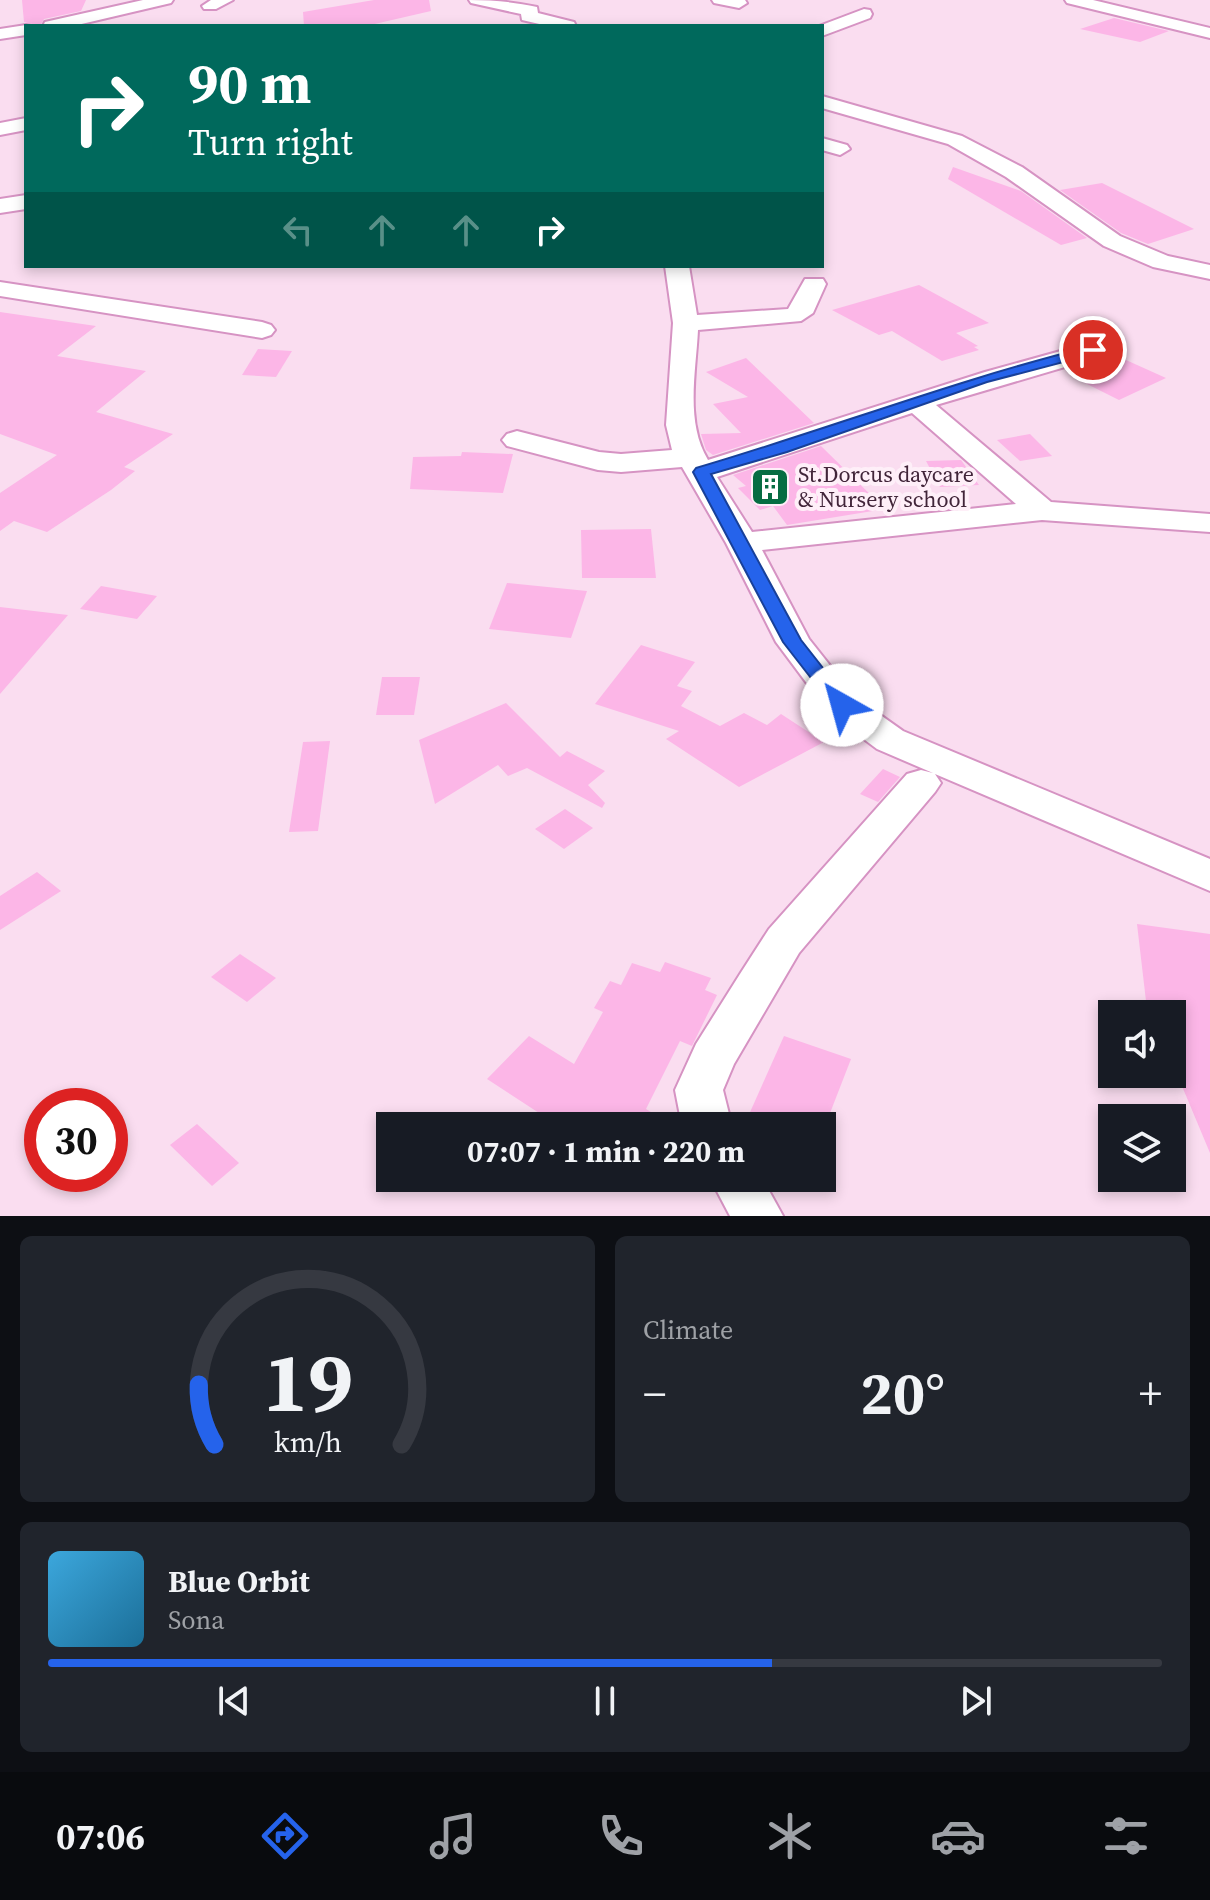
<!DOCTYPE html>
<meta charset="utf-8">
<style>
body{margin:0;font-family:"Source Serif 4",serif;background:#20242c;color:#f1f3f6;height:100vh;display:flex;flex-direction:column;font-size:30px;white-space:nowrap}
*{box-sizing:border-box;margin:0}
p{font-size:26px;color:#9ea1a6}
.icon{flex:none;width:44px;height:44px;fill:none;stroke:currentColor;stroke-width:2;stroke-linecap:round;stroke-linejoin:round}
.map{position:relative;height:1216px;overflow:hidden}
.panel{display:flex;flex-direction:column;gap:20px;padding:20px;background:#0d0f14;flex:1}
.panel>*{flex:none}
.hud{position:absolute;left:24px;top:24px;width:800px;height:244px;border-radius:0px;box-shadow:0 4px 12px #0003;background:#00695c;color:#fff;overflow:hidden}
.fabs{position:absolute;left:1098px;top:1000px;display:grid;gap:16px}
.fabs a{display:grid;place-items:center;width:88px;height:88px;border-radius:0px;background:#171b24;box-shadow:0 4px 12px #0003;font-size:40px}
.speed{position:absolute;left:24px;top:1088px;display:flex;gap:16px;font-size:40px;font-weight:700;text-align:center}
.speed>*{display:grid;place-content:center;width:104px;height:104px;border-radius:50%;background:#171b24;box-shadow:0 4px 12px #0003;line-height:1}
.speed .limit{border:12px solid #d22;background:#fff;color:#111}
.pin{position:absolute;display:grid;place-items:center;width:68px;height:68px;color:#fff;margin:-34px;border:4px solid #fff;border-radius:50%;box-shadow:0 2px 8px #0007}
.me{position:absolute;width:88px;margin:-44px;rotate:322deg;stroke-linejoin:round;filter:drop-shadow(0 0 6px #0008)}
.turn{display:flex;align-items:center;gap:28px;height:168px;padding:0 32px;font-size:36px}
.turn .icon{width:104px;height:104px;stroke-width:2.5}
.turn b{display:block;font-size:56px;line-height:68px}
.lanes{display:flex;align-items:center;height:76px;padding:0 32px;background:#0003;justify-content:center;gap:40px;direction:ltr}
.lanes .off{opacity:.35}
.big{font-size:60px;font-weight:700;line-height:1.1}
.panel .widget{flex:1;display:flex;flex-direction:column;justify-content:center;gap:12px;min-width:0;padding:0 28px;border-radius:12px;background:#20242c}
.panel .dial{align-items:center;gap:0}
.dial svg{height:208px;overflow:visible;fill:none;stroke:#363941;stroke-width:7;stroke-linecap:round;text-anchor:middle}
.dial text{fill:#f1f3f6;stroke:none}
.song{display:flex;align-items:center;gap:24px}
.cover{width:96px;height:96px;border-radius:12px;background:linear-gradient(135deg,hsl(200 70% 55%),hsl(200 70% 35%))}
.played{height:8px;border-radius:4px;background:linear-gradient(90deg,#2563eb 65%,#363941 65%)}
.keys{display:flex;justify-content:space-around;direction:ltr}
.heat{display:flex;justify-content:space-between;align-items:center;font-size:44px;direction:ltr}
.panel .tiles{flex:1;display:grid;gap:20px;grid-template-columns:1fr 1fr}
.widget:last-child{grid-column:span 2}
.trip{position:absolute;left:376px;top:1112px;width:460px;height:80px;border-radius:0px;background:#171b24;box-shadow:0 4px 12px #0003;font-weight:700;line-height:80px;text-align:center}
.menu{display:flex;height:128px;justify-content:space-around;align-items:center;background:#090b0e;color:#9ea1a6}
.menu .icon{width:56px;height:56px}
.menu .active{color:#2563eb}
.menu b{font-size:36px;color:#f1f3f6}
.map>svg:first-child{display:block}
.building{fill:#fcb6e7}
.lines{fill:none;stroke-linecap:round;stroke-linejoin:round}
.minor-casing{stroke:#d693c3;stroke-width:4}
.minor{fill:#fff;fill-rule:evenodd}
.route{fill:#2563eb;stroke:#184099;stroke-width:2}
.labels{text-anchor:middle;stroke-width:8;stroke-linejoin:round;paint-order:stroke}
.poi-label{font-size:22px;fill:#412539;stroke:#feeff8;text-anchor:start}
</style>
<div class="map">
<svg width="1210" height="1216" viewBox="0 0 1210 1216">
<rect width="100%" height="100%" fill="#faddf0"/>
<g class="building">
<path d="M22 0H86L81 11 44 19 40 26 24 22Z"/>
<path d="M374 0H429L431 11 366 26H304L303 12Z"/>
<path d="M1114 18 1169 31 1140 42 1080 29Z"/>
<path d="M953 167 1021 191 1087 238 1061 245 948 179Z"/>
<path d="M1102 183 1194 229 1148 244 1121 233 1060 190Z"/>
<path d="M919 285 989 323 956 333 978 346 974 347 979 350 942 361 892 331 879 335 832 310Z"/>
<path d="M0 312 96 326 57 356 146 371 96 412 173 434 124 467 135 471 111 490 47 532 14 521 0 531V493L57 455 0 434Z"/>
<path d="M258 349 292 351 276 377 242 375Z"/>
<path d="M746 358 814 423 713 455 706 450 701 434 741 433 713 404 748 397 706 372Z"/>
<path d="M1126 360 1166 378 1119 400 1079 380Z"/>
<path d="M1030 434 1052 456 1020 461 997 440Z"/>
<path d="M821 446 885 509 787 525 773 506 760 510 738 488 746 486 733 475Z"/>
<path d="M462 452 513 454 503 493 410 489 413 457 461 456Z"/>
<path d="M961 460 979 485 940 487 926 461Z"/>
<path d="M651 529 656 578H582L581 530Z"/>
<path d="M507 583 587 591 571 638 489 629Z"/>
<path d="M101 586 157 596 137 619 80 609Z"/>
<path d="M0 607 68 615 0 694Z"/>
<path d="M641 645 695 662 677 686 692 691 681 706 720 726 744 713 767 725 781 714 824 742 739 787 666 739 679 731 595 704Z"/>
<path d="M382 677H420L414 715H376Z"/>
<path d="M506 703 560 757 567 751 605 771 588 785 605 803 602 808 527 768 508 776 498 765 435 804 419 740Z"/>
<path d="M330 741 318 831 289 832 303 742Z"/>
<path d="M883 769 900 777 878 802 860 794Z"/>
<path d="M565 809 593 828 564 849 535 829Z"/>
<path d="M37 872 61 891 0 930V896Z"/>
<path d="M1137 924 1210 934V1153L1179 1079H1172V1004L1146 1001Z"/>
<path d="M240 954 276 978 247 1002 211 977Z"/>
<path d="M665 962 711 978 705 990 717 995 692 1046 680 1041 646 1109 674 1126H559L487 1079 529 1036 574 1064 603 1012 594 1008 610 981 621 985 632 963 660 972Z"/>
<path d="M784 1036 851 1059 825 1126H767L747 1119Z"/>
<path d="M197 1124 239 1163 212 1186 170 1145Z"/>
</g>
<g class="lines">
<defs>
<g id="minor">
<path d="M143 0H173L171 3 73 26H43L45 22Z"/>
<path d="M211 0H233L216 9H204L202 6Z"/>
<path d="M469 0C493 0 514 2 537 7L538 13 574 22 576 26H548L522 20 521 14 471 3Z"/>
<path d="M712 0H745L747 3 739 8 714 3Z"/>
<path d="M1065 0H1093L1210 28V38L1067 3Z"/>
<path d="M864 9 870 10 872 14 870 18 822 36V26H819Z"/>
<path d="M26 25 31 26H26V35L0 39V29Z"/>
<path d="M822 96 962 136 1022 167 1120 236 1168 256 1210 265V279L1153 267 1104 246 1006 177 948 144 822 108Z"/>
<path d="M26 118V130L0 135V123Z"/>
<path d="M822 138 847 145 850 149 840 155 822 150Z"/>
<path d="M26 195V209L0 213V199Z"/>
<path d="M665 266H689L697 315 788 309 805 279H823L826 284 813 313 801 321 698 330C696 372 685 422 708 460L985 372 1093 342 1102 344 1106 350 1102 356 936 405 1051 502 1210 514V532L1042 520 762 550 809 639 855 697 903 731 1210 859V891L935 774 941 783 935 792 799 953 734 1064 723 1090 732 1126H682L675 1090 696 1044 740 974 769 929 907 774 921 770 933 773 877 749 829 713 776 642 726 543 682 467 621 472 598 470 507 446 502 440 507 434 517 431 599 452 621 454 672 450 666 425 673 323ZM912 413 1016 504 752 532 717 477Z"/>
<path d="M0 282 262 322 271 325 275 330 271 335 262 338 0 296Z"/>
<path d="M710 1178H762L783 1216H730Z"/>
</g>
</defs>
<use href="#minor" class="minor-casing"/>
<use href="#minor" class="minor"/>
</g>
<path class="route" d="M1093 346 1100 350 1098 353 987 382 787 452 711 474 801 640 852 705 842 711 835 709 783 642 693 472 696 468C829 429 958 379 1093 346Z"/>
<defs>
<symbol id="building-square" viewBox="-11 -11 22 22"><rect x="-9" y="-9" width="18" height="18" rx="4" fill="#076d43" stroke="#feeff8"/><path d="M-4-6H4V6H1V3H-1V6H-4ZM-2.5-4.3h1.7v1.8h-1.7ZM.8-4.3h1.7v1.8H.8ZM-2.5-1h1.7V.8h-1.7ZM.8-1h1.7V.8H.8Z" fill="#fff"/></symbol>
</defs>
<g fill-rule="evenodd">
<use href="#building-square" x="748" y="465" width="44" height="44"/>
</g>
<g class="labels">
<g class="poi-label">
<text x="798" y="482">St.Dorcus daycare<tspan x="798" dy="25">&amp; Nursery school</tspan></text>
</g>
</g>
</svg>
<div class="fabs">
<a><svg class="icon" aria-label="sound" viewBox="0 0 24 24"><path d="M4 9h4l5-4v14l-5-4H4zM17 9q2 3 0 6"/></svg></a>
<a><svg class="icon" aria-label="layers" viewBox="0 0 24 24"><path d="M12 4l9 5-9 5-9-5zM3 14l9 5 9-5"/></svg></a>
</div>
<div class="speed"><div class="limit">30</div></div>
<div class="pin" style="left:1093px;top:350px;background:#d93025"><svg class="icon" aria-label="arrive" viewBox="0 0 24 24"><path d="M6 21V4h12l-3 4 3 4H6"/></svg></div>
<svg class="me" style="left:842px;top:705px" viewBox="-20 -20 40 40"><circle r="19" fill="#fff"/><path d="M0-13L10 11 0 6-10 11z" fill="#2563eb"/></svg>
<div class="trip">07:07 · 1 min · 220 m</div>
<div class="hud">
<div class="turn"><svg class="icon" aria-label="right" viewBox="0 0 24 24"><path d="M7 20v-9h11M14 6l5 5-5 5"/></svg><div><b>90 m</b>Turn right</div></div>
<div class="lanes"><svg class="icon off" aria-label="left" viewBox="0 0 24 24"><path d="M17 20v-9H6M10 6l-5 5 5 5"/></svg><svg class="icon off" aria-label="ahead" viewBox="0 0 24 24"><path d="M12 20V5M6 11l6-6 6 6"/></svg><svg class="icon off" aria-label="ahead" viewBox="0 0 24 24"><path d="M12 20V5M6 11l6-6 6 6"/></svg><svg class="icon" aria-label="right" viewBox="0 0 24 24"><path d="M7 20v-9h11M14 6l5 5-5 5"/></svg></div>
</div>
</div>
<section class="panel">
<div class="tiles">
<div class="widget dial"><svg viewBox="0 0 100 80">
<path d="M14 69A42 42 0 1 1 86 69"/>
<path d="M14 69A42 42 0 0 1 8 46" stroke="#2563eb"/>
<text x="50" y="56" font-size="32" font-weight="700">19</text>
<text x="50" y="72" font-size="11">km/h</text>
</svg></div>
<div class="widget"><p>Climate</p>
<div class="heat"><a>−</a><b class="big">20°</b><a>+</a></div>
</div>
<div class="widget">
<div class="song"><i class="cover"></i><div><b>Blue Orbit</b><p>Sona</p></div></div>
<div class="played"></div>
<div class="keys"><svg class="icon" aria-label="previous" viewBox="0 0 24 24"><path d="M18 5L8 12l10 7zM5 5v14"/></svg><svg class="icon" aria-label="pause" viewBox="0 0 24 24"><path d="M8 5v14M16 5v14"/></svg><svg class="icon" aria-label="next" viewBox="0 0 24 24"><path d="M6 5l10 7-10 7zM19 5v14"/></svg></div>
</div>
</div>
</section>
<nav class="menu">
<b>07:06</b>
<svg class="icon active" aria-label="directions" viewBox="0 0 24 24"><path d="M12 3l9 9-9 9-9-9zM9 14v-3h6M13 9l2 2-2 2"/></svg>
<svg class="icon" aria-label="music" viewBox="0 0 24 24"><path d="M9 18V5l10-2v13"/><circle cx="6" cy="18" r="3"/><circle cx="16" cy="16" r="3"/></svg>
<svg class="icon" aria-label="phone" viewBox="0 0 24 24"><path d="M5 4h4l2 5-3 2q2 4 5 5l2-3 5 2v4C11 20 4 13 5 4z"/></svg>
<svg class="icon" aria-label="climate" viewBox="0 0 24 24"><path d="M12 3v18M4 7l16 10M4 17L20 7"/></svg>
<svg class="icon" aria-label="car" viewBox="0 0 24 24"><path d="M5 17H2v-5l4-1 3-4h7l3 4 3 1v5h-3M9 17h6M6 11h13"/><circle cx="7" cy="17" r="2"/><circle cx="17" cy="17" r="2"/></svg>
<svg class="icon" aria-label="filters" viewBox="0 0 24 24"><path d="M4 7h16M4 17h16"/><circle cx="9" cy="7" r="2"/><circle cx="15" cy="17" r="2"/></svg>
</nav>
